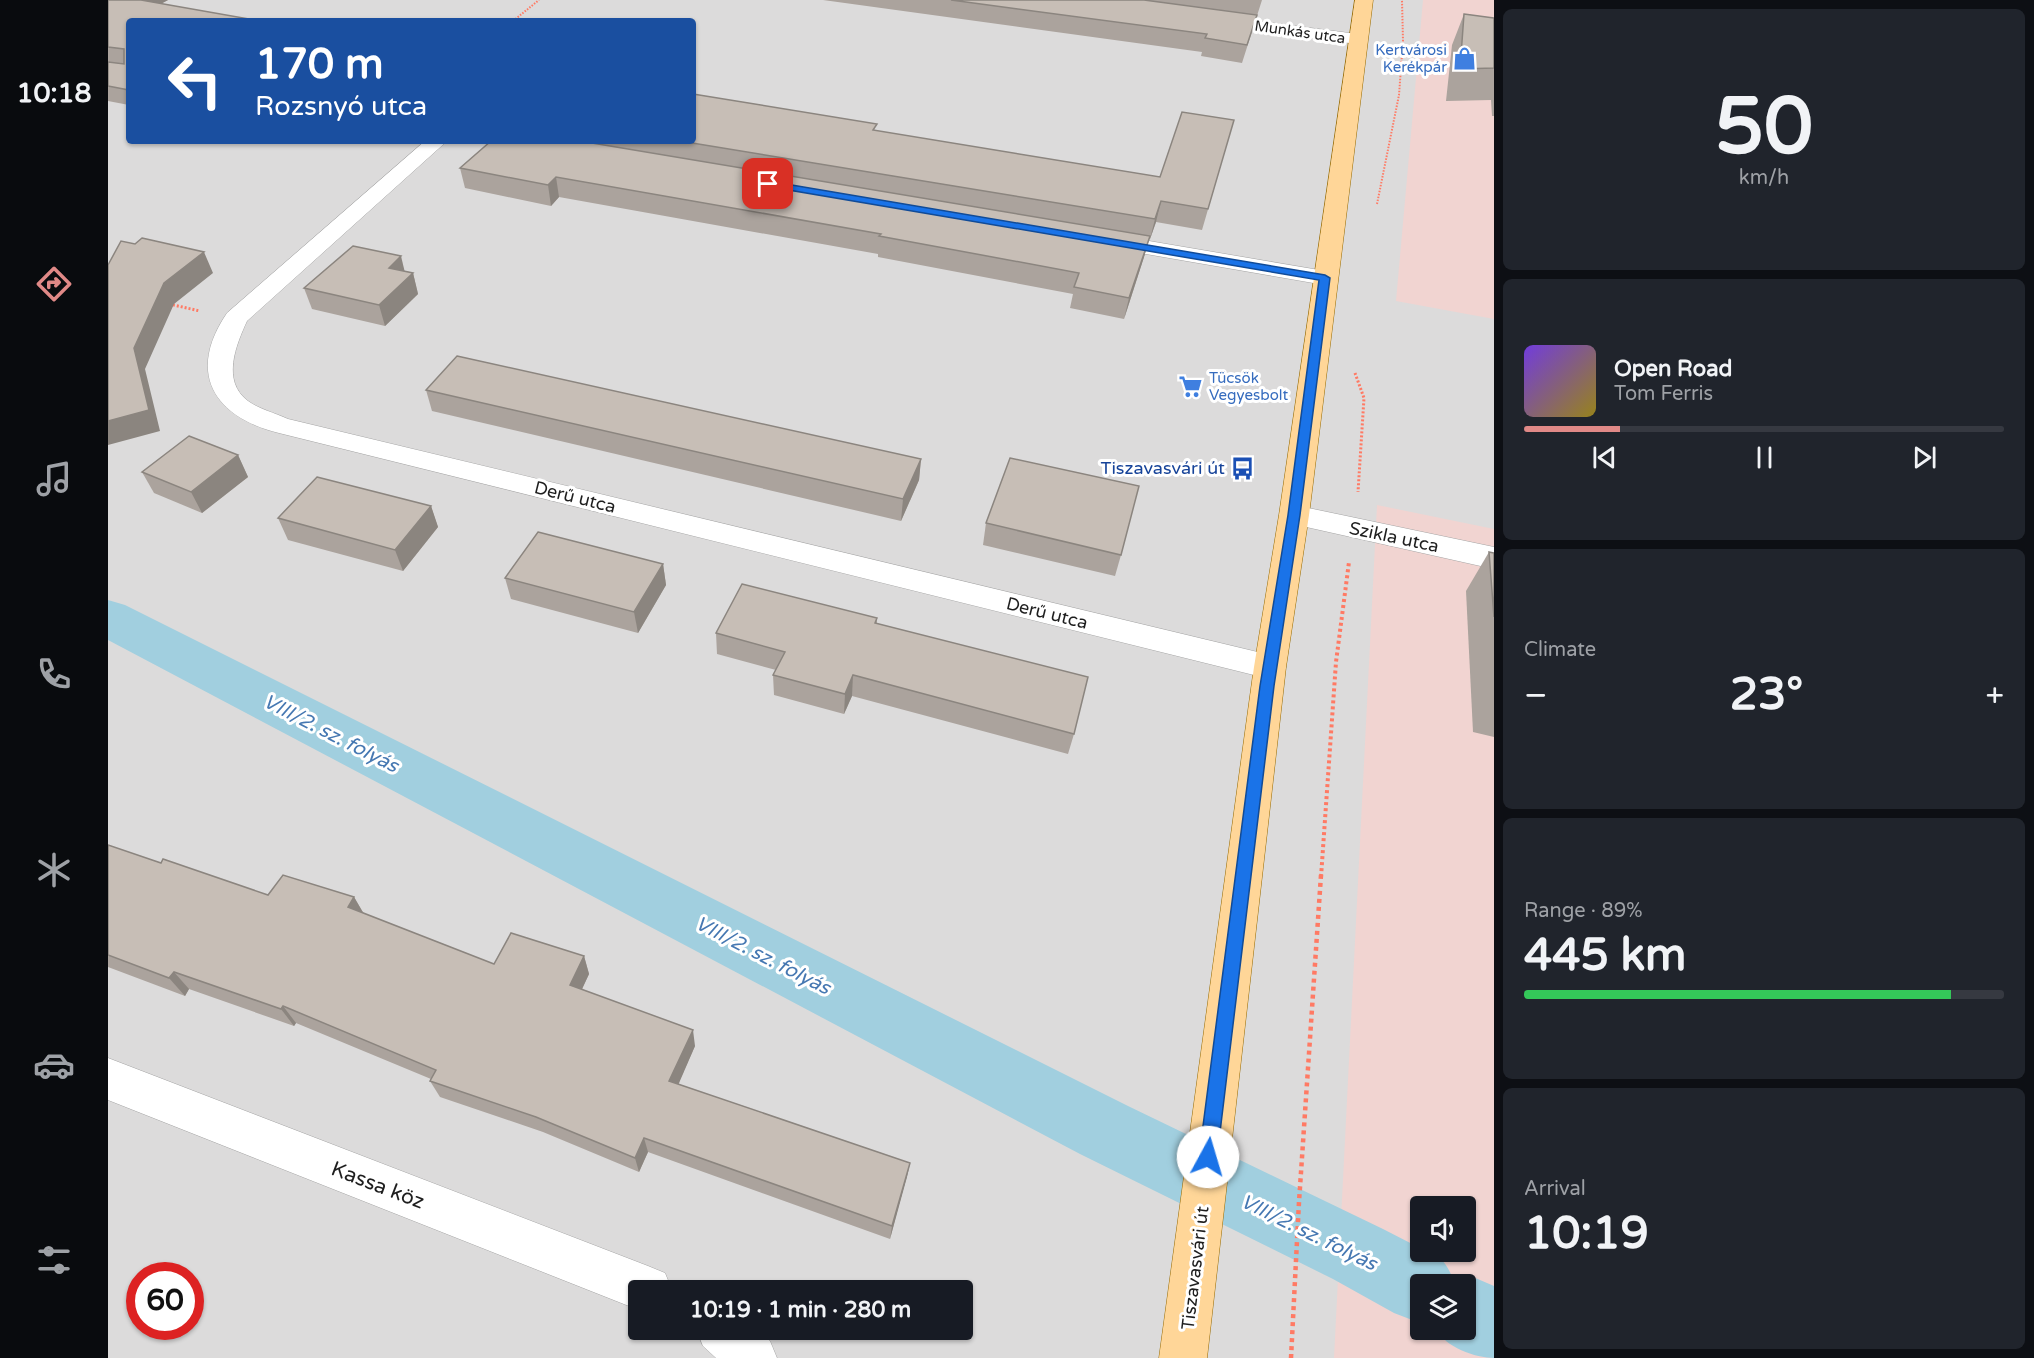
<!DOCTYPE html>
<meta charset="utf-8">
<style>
body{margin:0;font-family:"Varela Round",sans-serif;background:#20242c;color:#f1f3f6;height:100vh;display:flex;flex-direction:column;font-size:22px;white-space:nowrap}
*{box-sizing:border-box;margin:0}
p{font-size:20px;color:#9ea1a6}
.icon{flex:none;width:33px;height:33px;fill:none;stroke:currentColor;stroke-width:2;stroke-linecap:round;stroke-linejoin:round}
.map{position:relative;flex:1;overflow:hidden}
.drawer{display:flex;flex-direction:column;gap:9px;padding:9px;background:#0d0f14;width:540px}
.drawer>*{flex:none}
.guide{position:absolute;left:18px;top:18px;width:570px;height:126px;border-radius:6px;box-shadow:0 2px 4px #0004;background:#1a4fa0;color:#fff;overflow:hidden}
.tools{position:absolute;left:1302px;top:1196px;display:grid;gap:12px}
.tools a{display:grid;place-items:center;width:66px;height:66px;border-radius:6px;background:#171b24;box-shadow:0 2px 4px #0004;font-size:30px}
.speed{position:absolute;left:18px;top:1262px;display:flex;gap:12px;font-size:30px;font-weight:700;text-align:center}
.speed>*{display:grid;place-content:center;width:78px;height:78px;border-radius:50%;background:#171b24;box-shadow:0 2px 4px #0004;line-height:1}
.speed .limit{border:9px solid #d22;background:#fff;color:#111}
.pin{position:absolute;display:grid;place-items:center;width:51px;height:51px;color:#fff;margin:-26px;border-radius:12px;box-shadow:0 3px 9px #0006}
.me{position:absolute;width:66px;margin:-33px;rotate:6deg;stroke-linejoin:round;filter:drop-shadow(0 0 4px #0008)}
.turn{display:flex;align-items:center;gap:21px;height:126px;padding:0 30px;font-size:27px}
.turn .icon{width:78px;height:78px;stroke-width:2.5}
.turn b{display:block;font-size:42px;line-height:51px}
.big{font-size:45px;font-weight:800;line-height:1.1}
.drawer .widget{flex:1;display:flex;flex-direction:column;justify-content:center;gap:9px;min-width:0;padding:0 21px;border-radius:9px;background:#20242c}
.drawer .dial{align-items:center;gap:0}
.dial b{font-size:78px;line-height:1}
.song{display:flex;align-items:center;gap:18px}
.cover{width:72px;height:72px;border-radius:9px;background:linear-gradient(135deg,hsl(260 70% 55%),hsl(50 70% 35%))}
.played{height:6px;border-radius:3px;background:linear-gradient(90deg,#e08987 20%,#363941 20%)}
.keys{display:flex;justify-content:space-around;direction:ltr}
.heat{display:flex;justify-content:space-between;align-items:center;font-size:33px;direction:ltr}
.charge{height:9px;border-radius:4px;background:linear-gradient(90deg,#34c759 89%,#363941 0)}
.trip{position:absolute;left:520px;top:1280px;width:345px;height:60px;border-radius:6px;background:#171b24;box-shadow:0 2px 4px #0004;font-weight:800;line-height:60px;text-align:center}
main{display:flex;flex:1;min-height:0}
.menu{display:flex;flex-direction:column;width:108px;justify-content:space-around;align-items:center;background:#090b0e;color:#9ea1a6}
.menu .icon{width:42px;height:42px}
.menu .on{color:#e08987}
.menu b{font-size:27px;color:#f1f3f6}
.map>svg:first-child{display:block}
.residential{fill:#dcdbdb;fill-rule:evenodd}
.commercial{fill:#f1d4d1;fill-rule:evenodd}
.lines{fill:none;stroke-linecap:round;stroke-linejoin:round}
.canal{fill:#a1cfdf;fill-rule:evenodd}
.minor-casing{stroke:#a5a5a5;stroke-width:1}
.primary-casing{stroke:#976a00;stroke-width:1}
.path-far3{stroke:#ff7a64;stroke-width:2;stroke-dasharray:1.5 1.5;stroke-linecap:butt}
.path-far2{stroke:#ff7a64;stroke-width:3;stroke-dasharray:2 2;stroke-linecap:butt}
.path-far1{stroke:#ff7a64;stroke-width:4;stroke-dasharray:3 3;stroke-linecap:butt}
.path{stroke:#ff7a64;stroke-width:4.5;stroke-dasharray:4 4;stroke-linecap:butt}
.minor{fill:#fff;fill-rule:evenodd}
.primary{fill:#ffd698;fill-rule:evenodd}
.wall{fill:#aba39d}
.shaded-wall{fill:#8b857f}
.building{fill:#c7beb6;stroke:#8b857f;stroke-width:1.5}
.route{fill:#1a73e8;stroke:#114b97;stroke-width:1.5}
.labels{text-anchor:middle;stroke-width:6;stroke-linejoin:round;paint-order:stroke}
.far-street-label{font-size:15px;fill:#1e1e1e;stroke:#fff}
.far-shop-label{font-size:15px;fill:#366cbe;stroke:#fff;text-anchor:end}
.transit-label{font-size:18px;fill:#164399;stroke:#fff;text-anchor:end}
.street-label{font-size:18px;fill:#1e1e1e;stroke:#fff}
.water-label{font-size:20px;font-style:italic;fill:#4678b2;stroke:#fff}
.near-street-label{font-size:21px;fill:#1e1e1e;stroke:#fff}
</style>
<main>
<nav class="menu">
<b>10:18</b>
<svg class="icon on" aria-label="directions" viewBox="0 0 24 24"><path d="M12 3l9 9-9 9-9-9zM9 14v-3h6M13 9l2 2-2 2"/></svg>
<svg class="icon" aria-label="music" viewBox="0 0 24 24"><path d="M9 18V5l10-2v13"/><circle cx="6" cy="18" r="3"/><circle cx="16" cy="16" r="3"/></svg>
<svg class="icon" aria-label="phone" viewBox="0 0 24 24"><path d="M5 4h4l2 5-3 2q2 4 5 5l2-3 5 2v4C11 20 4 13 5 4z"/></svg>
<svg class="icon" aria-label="climate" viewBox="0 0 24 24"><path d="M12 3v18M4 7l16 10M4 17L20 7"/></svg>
<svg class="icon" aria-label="car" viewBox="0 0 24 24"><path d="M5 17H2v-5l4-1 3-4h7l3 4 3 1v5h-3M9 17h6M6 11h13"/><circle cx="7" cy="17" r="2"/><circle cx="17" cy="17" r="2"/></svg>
<svg class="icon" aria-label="filters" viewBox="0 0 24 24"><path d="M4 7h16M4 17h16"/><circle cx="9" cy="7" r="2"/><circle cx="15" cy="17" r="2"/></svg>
</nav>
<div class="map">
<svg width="1386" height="1358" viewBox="0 0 1386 1358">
<rect width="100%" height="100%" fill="#efece3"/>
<path class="residential" d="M0 0H1386V1358H0ZM21 21H585V141H21ZM1312 1206H1358V1251H1312ZM32 1275H82V1326H32ZM1312 1284H1358V1329H1312ZM531 1290H855V1329H531Z"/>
<g class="commercial">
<path d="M1315 0H1386V319L1288 301Z"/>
<path d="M1269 505 1386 529V1358H1226ZM1312 1206H1358V1251H1312ZM1312 1284H1358V1329H1312Z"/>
</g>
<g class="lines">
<path class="canal" d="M0 600 17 605 1020 1106 1275 1229 1312 1248V1251C1331 1251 1339 1264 1345 1279L1358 1274 1386 1286V1358C1368 1358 1336 1347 1329 1329H1358V1284H1312V1323L1286 1313 1225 1279 972 1154 0 640Z"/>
<defs>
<g id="minor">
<path d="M1102 15 1249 34 1255 35 1258 39 1255 43 1249 44 1096 24 1093 20 1096 16Z"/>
<path d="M317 141H339L139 321C128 345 113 381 140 401 151 409 167 413 180 419L1162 655 1174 658 1178 667 1174 676 1162 679 171 433C106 417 78 373 119 313Z"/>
<path d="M994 233 1217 271 1225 273 1229 278 1225 283 1217 285 986 245 983 240 986 235Z"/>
<path d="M1186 505 1386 547V569L1176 522 1171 515 1176 508Z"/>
<path d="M0 1058 540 1266 557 1273 564 1290H531V1310L0 1100Z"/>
<path d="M588 1329H649L662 1341 669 1358H608L595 1346Z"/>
</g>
<path id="primary" d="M1247 0H1265L1201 515 1178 667 1099 1358H1051L1146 667 1171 515Z"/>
</defs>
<use href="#minor" class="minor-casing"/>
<use href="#primary" class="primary-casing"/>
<g class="path-far3">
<path d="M405 21 431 0"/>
<path d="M1269 204 1291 95 1295 41 1294 0"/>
</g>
<g class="path-far2">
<path d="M61 304 92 311"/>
<path d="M1247 373 1256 398 1250 492"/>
</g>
<path class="path-far1" d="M1213 877 1228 662 1241 562"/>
<path class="path" d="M1183 1358 1191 1202 1213 875"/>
<use href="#minor" class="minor"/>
<use href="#primary" class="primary"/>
</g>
<g class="wall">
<path d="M0 0H60L21 21V105L0 101Z"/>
<path d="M715 0H1154L1134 63 1093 56 1094 52Z"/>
<path d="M1356 14 1386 18V116H1384L1383 100 1338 101 1344 45Z"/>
<path d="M1126 120 1094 230 1048 222 1042 239H1041L1036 257 1016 319 962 308 965 294 770 257V254L451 197 443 206 357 188 352 168 383 141H585L768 131 1052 177Z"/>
<path d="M297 271 305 273 310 294 277 326 204 309 196 288Z"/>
<path d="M318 390 813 459 811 480 793 521 324 411Z"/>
<path d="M130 455 140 477 94 513 46 493 34 472Z"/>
<path d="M323 506 330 527 295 571 180 540 170 518Z"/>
<path d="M878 523 1013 555 1007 576 875 545Z"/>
<path d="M1381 552 1386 553V737L1365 732 1358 591Z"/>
<path d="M555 564 558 585 530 633 403 599 397 578Z"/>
<path d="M769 618V623L966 734 960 754 744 696 736 714 666 695 665 675 668 670 609 654 608 633Z"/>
<path d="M0 845 53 863 160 895 246 897 256 914 386 964 476 956 481 974 474 989 587 1046 570 1084 802 1163 782 1239 540 1152 531 1172 435 1132 332 1097 322 1081 323 1079 188 1023 186 1026 81 989 77 996 0 967Z"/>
</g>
<g class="shaded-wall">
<path d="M28 0H60L34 14Z"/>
<path d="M448 177 451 197 443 206 440 185Z"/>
<path d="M1053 201 1048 222 1042 239 1047 219Z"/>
<path d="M1042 236 1036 257 1016 319 1021 298Z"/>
<path d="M96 252 105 273 66 304 37 369 52 431 0 445V421L26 348 56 283Z"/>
<path d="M293 256 298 277 281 268Z"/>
<path d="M305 273 310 294 277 326 271 305Z"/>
<path d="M130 455 140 477 94 513 83 492Z"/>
<path d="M813 459 811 480 793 521 795 499Z"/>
<path d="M323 506 330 527 295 571 287 550Z"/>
<path d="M555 564 558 585 530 633 526 612Z"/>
<path d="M745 675 744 696 736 714 737 694Z"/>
<path d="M246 897 257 916 240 907Z"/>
<path d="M476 956 481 974 468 1002 462 985Z"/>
<path d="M66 972 81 989 77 996 61 978Z"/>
<path d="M175 1006 188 1023 186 1026 173 1009Z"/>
<path d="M585 1030 587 1046 565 1097 561 1081Z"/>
<path d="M536 1138 540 1152 531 1172 527 1158Z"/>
<path d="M802 1163 799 1177 782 1239 784 1226Z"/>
</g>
<g class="building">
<path d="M0 0H33L152 21H21V90L0 86V62L16 64V49L0 47Z"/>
<path d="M843 0H1036L1149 15 1139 45 1097 38 1099 34Z"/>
<path d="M1356 14 1386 18V68L1352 69Z"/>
<path d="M585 94 769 124 765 130 1052 177 1074 112 1126 120 1100 209 1053 201 1047 219 572 141H585Z"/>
<path d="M383 141H472L1042 236 1021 298 966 287 971 273 771 236 773 234 448 177 440 185 352 168Z"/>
<path d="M34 238 96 252 56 283 26 348 41 410 0 421V265L13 241 27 244Z"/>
<path d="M245 246 293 256 281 268 305 273 271 305 196 288Z"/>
<path d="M349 356 813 459 795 499 318 390Z"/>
<path d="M81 436 130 455 83 492 34 472Z"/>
<path d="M902 458 1031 486 1013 555 878 523Z"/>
<path d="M209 477 323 506 287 550 170 518Z"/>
<path d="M430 532 555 564 526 612 397 578Z"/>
<path d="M1381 552 1386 553V617Z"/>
<path d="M634 584 769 618 767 623 980 677 966 734 745 675 737 694 665 675 677 652 608 633Z"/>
<path d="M0 845 53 863 55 859 160 895 175 875 246 897 240 907 386 964 403 933 476 956 462 985 585 1030 561 1081 802 1163 784 1226 536 1138 527 1158 428 1117 322 1081 328 1070 175 1006 173 1009 66 972 61 978 0 955Z"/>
</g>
<path class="route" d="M660 181 1217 275 1222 278 1192 515 1166 686 1109 1157 1106 1164 1100 1166 1093 1164 1091 1157 1152 686 1180 515 1211 280 657 186 656 184Z"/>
<defs>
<symbol id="shop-bare" viewBox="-9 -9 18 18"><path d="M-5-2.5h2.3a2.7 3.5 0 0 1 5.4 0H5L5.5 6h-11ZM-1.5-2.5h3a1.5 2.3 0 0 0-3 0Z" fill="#3f7fe0" stroke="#fff" stroke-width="2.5" paint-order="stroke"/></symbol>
<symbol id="supermarket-bare" viewBox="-9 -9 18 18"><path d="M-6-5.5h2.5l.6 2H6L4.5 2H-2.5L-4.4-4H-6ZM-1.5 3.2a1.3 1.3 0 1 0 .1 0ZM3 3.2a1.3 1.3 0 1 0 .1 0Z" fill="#3f7fe0" stroke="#fff" stroke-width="2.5" paint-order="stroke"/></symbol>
<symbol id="bus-bare" viewBox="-9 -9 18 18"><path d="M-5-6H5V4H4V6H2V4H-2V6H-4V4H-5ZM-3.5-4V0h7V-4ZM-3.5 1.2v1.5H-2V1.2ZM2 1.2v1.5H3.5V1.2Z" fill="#1a4fb4" stroke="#fff" stroke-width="2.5" paint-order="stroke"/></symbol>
</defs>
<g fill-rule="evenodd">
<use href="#shop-bare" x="1340" y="42" width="33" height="33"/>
<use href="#supermarket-bare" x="1066" y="370" width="33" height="33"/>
<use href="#bus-bare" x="1118" y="452" width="33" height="33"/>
</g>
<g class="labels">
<g class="far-street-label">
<text transform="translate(1192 32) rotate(8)" y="5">Munkás utca</text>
</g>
<g class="far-shop-label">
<text x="1339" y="55">Kertvárosi<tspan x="1339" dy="17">Kerékpár</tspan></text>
<text x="1101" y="383" text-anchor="start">Tücsök<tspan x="1101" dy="17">Vegyesbolt</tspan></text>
</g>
<g class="transit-label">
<text x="1117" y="474">Tiszavasvári út</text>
</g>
<g class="street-label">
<text transform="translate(467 497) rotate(14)" y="6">Derű utca</text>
<text transform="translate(1286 537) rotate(12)" y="6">Szikla utca</text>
<text transform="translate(939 613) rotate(14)" y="6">Derű utca</text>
<text transform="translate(1087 1268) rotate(-83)" y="6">Tiszavasvári út</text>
</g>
<g class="water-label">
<text transform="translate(223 733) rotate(27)" y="7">VIII/2. sz. folyás</text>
<text transform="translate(655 955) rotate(27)" y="7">VIII/2. sz. folyás</text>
<text transform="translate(1201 1232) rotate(26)" y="7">VIII/2. sz. folyás</text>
</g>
<g class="near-street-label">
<text transform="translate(270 1185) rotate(21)" y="7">Kassa köz</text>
</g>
</g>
</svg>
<div class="tools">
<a><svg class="icon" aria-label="sound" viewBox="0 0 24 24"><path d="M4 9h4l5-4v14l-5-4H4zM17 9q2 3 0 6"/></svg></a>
<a><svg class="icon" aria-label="layers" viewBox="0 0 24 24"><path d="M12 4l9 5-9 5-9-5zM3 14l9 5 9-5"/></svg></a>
</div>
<div class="speed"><div class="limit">60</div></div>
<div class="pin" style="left:660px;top:184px;background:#d93025"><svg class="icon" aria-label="arrive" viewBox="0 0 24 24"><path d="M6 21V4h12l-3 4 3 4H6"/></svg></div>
<svg class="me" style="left:1100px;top:1157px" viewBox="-20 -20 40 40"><circle r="19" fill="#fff"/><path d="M0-13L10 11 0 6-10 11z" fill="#1a73e8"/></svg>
<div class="trip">10:19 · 1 min · 280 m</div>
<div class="guide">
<div class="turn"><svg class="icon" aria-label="left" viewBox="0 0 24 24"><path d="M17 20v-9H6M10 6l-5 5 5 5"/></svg><div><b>170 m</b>Rozsnyó utca</div></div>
</div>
</div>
<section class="drawer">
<div class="widget dial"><b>50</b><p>km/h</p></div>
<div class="widget">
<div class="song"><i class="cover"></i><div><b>Open Road</b><p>Tom Ferris</p></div></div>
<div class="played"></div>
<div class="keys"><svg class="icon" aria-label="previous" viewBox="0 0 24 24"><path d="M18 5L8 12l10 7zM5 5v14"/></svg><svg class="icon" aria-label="pause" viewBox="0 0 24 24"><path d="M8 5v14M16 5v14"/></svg><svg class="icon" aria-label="next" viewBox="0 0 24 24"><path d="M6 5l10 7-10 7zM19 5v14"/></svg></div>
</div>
<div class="widget"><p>Climate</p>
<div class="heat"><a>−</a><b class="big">23°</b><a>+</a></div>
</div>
<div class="widget"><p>Range · 89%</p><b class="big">445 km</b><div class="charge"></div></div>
<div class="widget"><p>Arrival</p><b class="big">10:19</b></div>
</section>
</main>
